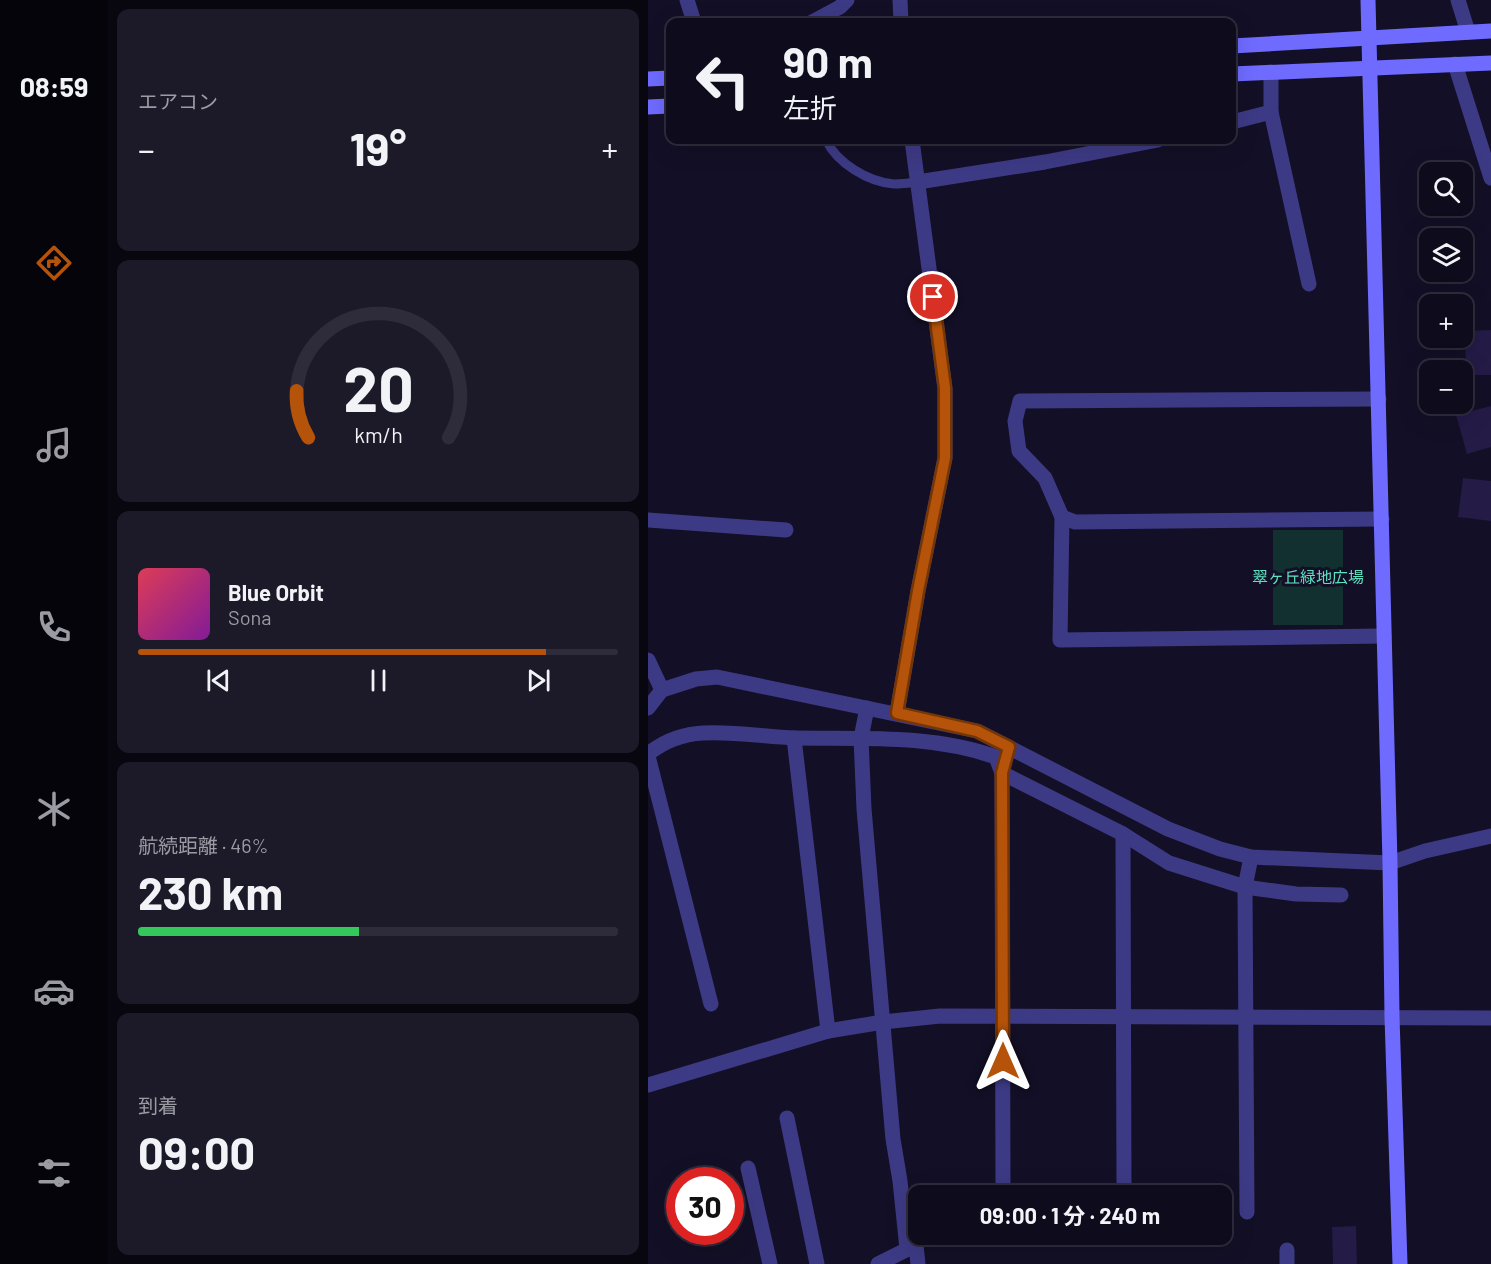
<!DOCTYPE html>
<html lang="ja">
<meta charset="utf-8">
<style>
body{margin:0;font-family:Barlow,"Noto Sans JP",sans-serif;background:#1c1929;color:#f1f3f6;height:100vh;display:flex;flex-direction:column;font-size:22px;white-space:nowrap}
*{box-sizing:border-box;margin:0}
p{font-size:20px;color:#9b9ba3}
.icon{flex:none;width:33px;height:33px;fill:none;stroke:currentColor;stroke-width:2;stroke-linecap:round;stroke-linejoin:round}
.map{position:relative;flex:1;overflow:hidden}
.panel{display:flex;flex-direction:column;gap:9px;padding:9px;background:#08060f;width:540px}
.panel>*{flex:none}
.top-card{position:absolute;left:18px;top:18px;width:570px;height:126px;border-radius:12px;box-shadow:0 6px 24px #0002,0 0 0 2px #2e2b3b;background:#0e0b1c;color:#f1f3f6;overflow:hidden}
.controls{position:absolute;left:771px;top:162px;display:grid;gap:12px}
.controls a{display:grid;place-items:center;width:54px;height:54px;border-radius:12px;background:#0e0b1c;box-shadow:0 6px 24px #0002,0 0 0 2px #2e2b3b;font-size:30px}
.speed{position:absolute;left:18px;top:1167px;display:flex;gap:12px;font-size:30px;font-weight:700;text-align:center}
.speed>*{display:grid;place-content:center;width:78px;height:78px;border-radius:50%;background:#0e0b1c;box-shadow:0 6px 24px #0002,0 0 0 2px #2e2b3b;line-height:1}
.speed .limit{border:9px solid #d22;background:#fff;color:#111}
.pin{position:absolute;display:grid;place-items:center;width:51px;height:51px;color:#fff;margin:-26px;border:3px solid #fff;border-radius:50%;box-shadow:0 2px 6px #0007}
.me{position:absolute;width:66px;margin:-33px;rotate:0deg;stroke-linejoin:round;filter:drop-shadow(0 0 4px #0008)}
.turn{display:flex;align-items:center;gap:21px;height:126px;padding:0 18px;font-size:27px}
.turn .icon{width:78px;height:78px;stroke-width:2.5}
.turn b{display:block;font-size:42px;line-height:51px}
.big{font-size:45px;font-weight:700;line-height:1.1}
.panel .tile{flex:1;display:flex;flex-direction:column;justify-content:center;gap:9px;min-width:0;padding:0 21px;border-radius:12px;background:#1c1929}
.panel .dial{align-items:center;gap:0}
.dial svg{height:156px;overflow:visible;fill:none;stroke:#2e2b3b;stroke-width:7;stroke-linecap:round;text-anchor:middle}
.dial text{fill:#f1f3f6;stroke:none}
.song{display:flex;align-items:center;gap:18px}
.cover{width:72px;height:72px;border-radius:9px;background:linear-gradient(135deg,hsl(350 70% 55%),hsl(290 70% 35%))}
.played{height:6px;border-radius:3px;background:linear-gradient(90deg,#b45309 85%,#2e2b3b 85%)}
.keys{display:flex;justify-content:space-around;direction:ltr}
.heat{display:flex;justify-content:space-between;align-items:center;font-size:33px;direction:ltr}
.charge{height:9px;border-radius:4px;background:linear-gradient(90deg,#34c759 46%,#2e2b3b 0)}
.trip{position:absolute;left:260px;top:1185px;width:324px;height:60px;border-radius:12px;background:#0e0b1c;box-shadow:0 6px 24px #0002,0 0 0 2px #2e2b3b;font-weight:700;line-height:60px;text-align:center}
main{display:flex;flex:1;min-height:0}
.dock{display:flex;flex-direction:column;width:108px;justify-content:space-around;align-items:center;background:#06040b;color:#9b9ba3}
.dock .icon{width:42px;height:42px}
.dock .selected{color:#b45309}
.dock b{font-size:27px;color:#f1f3f6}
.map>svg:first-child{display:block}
.green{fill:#12302f}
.building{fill:#241b47}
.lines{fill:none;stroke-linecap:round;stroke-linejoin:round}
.lane{stroke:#3d3a85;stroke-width:9}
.street{stroke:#3d3a85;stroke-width:15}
.secondary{stroke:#6f6bff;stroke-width:15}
.route-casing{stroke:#753606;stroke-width:15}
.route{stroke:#b45309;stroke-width:10}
.labels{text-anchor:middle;stroke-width:6;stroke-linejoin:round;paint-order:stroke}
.park-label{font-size:16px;fill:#5fe0c0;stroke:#130f26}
</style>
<main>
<nav class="dock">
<b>08:59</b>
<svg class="icon selected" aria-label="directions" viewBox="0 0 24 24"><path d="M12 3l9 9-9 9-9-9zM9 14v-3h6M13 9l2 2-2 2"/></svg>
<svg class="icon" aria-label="music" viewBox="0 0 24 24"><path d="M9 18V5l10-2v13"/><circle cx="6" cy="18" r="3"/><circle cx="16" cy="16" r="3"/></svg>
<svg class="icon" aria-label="phone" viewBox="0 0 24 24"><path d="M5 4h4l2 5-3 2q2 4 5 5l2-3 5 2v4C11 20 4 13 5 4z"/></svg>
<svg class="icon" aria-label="climate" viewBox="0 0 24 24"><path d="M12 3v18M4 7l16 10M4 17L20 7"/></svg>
<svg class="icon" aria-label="car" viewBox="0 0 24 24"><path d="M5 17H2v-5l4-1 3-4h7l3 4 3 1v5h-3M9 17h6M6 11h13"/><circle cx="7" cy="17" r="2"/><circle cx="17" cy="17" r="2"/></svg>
<svg class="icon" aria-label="filters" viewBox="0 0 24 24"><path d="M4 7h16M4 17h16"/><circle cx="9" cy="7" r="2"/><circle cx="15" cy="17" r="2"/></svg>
</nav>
<section class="panel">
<div class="tile"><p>エアコン</p>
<div class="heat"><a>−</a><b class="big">19°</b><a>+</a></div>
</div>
<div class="tile dial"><svg viewBox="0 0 100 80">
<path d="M14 69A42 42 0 1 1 86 69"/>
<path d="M14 69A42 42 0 0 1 8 45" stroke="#b45309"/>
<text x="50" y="56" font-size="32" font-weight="700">20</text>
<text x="50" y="72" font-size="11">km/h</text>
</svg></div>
<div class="tile">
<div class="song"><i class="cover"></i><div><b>Blue Orbit</b><p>Sona</p></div></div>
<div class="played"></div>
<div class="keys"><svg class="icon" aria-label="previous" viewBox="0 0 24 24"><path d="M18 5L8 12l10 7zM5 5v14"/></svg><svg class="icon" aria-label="pause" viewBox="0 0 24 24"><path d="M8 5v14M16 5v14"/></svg><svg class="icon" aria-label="next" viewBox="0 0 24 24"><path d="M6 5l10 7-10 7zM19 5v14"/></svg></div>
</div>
<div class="tile"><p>航続距離 · 46%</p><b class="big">230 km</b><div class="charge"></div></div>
<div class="tile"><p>到着</p><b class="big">09:00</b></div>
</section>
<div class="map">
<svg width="843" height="1264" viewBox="0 0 843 1264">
<rect width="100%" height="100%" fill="#130f26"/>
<rect class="green" x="625" y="530" width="70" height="95"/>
<g class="building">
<path d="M843 330V375H818L817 331Z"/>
<path d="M843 406V447L819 454 808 415Z"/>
<path d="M815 478 843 481V521L810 517Z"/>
<path d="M708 1226 709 1264H685L684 1227Z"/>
</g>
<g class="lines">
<path class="lane" d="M178 140C189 163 220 182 246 184 254 184 262 183 270 182"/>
<g class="street">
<path d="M39 0 46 22"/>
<path d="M252 0 253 22"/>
<path d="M810 0 820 32"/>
<path d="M164 22 192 7 199 0"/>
<path d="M807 64 843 178"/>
<path d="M623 72V112L661 284"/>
<path d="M584 122 623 112"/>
<path d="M270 182 397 162 510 140"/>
<path d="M731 399 372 401 367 421 371 451 397 478 414 517 412 640 736 636"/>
<path d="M414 517 427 522 734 519"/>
<path d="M0 520 138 530"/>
<path d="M0 660 14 690"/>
<path d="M0 708 14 690 48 679 69 677 329 731 520 829 572 849 603 857 742 863 777 851 843 836"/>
<path d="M219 708 213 738 216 809 245 1139 252 1181 259 1249"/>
<path d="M249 713 270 591 297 458V389L264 140"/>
<path d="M146 738 180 1031"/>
<path d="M0 754C15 742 35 734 55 733 85 731 117 737 147 738 214 739 284 734 348 757L354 773 475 834 521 863 597 887 648 894 693 895"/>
<path d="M0 756 63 1004"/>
<path d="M475 834 476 1196"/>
<path d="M0 1085 180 1031 235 1022 292 1016 843 1018"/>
<path d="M139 1118 169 1264"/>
<path d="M100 1168 122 1264"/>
<path d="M355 1196 354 773 356 765"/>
<path d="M599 1212 597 887 603 857"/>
<path d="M639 1250V1264"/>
<path d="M230 1264 268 1245 270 1264"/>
</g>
<g class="secondary">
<path d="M720 0 742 863 744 1017 752 1264"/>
<path d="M584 46 843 31"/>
<path d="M584 74 843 63"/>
<path d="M0 79 22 78"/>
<path d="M0 107 22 106"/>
</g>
</g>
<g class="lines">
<defs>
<path id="route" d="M285 297 297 388V458L270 591 249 713 329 731 361 747 354 773 355 1061"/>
</defs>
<use href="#route" class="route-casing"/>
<use href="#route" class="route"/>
</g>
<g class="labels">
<g class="park-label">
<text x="660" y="583">翠ヶ丘緑地広場</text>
</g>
</g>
</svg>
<div class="controls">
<a><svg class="icon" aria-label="search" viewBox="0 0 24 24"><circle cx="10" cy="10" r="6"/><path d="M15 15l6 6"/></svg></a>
<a><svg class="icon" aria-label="layers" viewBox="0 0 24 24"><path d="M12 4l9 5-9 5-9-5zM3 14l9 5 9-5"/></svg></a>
<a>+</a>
<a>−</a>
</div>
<div class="speed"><div class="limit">30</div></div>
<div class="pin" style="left:285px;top:297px;background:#d93025"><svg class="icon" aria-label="arrive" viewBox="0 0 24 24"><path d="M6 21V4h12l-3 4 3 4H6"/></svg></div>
<svg class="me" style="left:355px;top:1061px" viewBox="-20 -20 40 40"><path d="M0-17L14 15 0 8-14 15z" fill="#b45309" stroke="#fff" stroke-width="4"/></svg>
<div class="trip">09:00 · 1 分 · 240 m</div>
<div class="top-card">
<div class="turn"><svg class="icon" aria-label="left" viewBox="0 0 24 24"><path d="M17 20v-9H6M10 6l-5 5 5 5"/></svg><div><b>90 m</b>左折</div></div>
</div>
</div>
</main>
